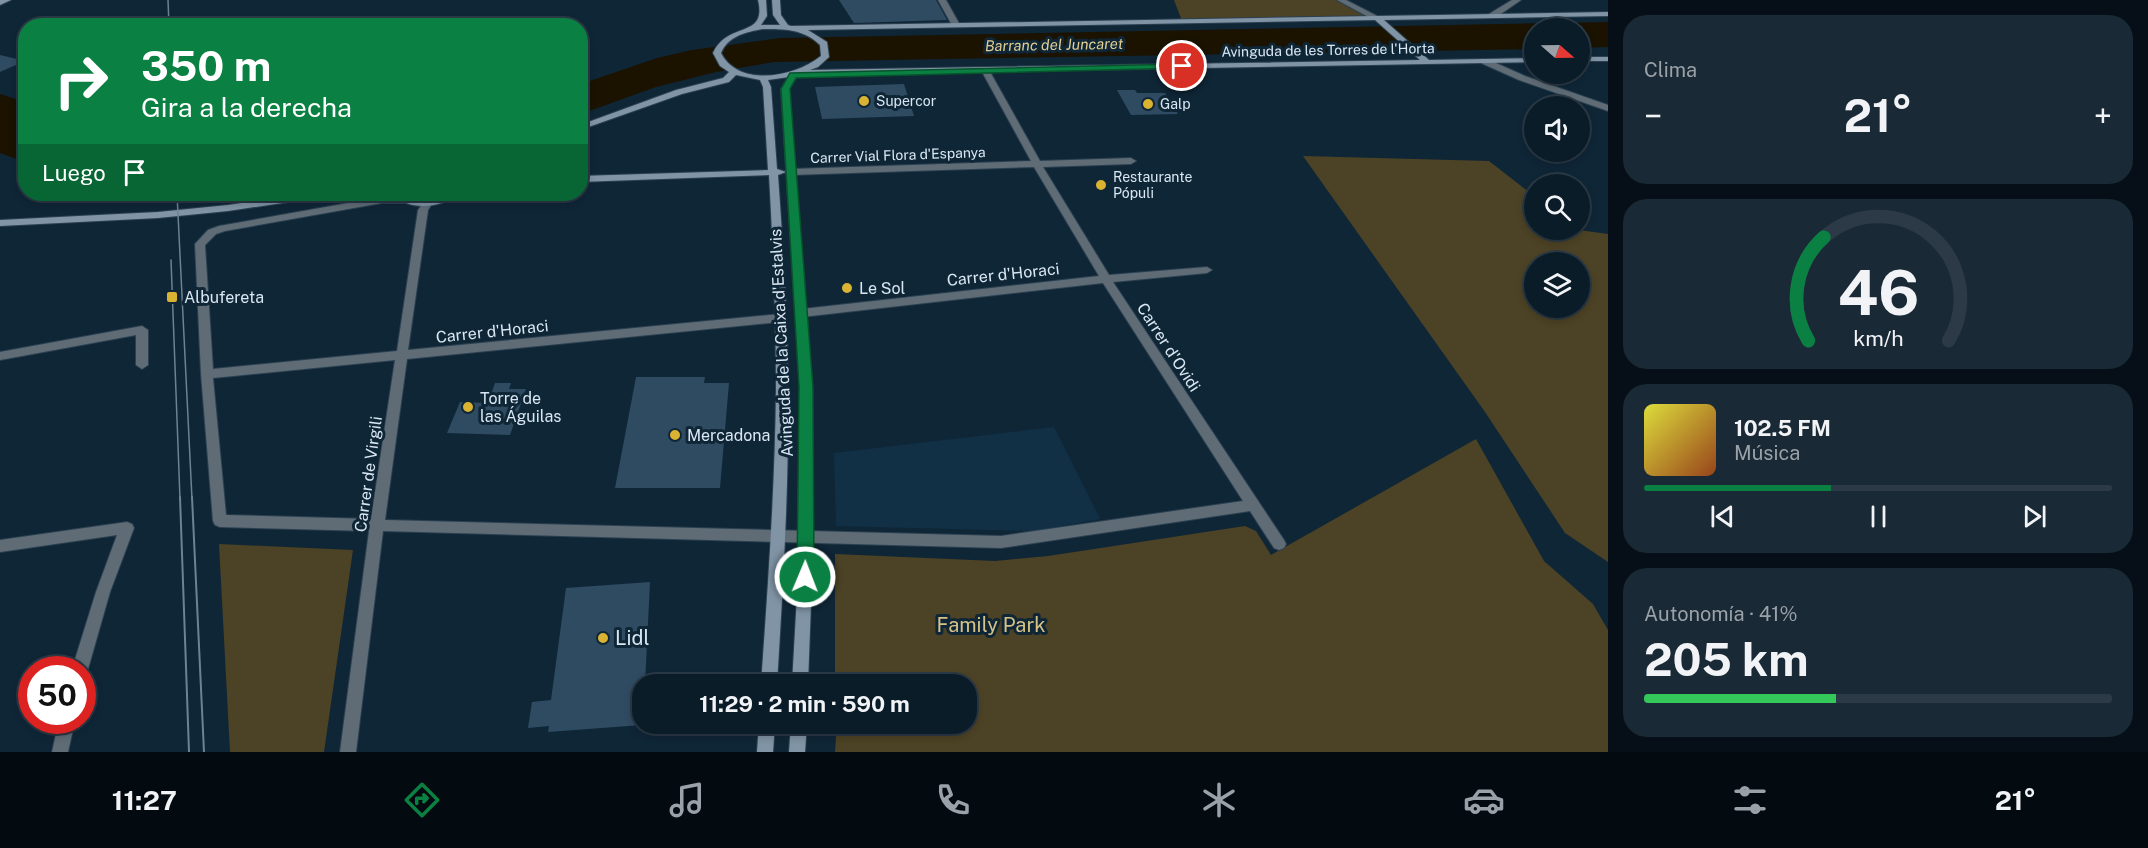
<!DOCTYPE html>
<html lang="es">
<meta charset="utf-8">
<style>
body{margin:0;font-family:"Public Sans",sans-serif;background:#192935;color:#f1f3f6;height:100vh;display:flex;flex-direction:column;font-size:22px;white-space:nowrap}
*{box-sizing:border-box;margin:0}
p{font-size:20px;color:#9aa1a8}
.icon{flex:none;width:33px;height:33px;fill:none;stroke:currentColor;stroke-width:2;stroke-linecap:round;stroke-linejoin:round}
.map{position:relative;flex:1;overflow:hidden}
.sheet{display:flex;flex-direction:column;gap:15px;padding:15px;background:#060f17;width:540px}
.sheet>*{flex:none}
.top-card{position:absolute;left:18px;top:18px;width:570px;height:183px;border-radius:24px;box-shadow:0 3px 9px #0003,0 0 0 2px #2b3a46;background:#0b8043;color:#fff;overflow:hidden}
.needle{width:39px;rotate:110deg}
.controls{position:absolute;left:1524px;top:18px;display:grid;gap:12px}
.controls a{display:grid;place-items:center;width:66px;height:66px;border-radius:50%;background:#0b1c29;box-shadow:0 3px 9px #0003,0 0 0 2px #2b3a46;font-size:30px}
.speed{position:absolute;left:18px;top:656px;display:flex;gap:12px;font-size:30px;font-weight:700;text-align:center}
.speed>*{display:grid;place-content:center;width:78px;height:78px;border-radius:50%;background:#0b1c29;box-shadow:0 3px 9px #0003,0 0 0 2px #2b3a46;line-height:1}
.speed .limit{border:9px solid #d22;background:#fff;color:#111}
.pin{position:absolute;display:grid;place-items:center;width:51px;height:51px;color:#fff;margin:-26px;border:3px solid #fff;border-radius:50%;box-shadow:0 2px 6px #0007}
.me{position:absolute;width:66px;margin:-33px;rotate:1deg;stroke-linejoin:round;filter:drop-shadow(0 0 4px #0008)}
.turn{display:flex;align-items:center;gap:21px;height:126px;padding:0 24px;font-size:27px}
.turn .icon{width:78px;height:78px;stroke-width:2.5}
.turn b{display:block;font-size:42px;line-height:51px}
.then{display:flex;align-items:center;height:57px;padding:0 24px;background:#0003;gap:12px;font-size:22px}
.big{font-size:45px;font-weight:700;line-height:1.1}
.sheet .widget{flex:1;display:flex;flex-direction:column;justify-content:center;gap:9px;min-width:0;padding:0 21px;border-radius:24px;background:#192935}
.sheet .dial{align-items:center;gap:0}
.dial svg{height:156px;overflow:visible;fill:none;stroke:#2b3a46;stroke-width:7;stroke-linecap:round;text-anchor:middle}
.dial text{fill:#f1f3f6;stroke:none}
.song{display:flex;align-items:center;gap:18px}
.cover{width:72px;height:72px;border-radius:9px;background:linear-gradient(135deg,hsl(60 70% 55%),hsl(20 70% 35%))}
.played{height:6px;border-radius:3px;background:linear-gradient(90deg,#0b8043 40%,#2b3a46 40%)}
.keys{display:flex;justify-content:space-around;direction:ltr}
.heat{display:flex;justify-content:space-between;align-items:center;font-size:33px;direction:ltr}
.charge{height:9px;border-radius:4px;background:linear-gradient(90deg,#34c759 41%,#2b3a46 0)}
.trip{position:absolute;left:632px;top:674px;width:345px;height:60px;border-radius:24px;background:#0b1c29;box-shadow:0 3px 9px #0003,0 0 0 2px #2b3a46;font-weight:700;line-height:60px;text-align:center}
.dock{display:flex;height:96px;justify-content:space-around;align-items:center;background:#040b10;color:#9aa1a8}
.dock .icon{width:42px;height:42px}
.dock .on{color:#0b8043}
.dock b{font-size:27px;color:#f1f3f6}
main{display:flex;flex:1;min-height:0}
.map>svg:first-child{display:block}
.built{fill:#112f45}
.green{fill:#4c4225;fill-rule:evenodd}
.water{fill:#1b1300}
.building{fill:#2f4b61}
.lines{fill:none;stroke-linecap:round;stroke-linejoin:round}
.street-casing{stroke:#2b4151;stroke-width:2}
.secondary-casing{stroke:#2b4151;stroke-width:2}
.street{fill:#5f6c76;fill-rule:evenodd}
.secondary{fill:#8094a5;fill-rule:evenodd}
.tram-far1{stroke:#6f8291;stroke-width:1.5}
.tram{stroke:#6f8291;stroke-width:2}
.route{fill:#0b8043;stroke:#07532c;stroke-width:1.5}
.poi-dot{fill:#dbb333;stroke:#0f2637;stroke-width:2}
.labels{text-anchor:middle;stroke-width:6;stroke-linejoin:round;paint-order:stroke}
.far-street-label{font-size:14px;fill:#d9e7f3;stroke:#0f2637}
.far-poi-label{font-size:14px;fill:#d9e7f3;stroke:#0f2637;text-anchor:start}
.far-water-label{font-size:15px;font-style:italic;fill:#e1cc91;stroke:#0f2637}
.street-label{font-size:16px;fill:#d9e7f3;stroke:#0f2637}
.poi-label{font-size:16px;fill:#d9e7f3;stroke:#0f2637;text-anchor:start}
.near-park-label{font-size:20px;fill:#d6c186;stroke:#0f2637}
.near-poi-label{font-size:20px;fill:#d9e7f3;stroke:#0f2637;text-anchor:start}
</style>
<main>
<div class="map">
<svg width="1608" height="752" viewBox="0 0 1608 752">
<rect width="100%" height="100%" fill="#0f2637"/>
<path class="built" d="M1054 427 1100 519 1032 531 836 526 834 453Z"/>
<g class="green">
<path d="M1174 0H1345L1377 18 1182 21Z"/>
<path d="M1303 156 1489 161 1534 196V230H1579L1608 234V562L1565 533 1485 412ZM1534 262H1580V308H1534Z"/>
<path d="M1476 439 1544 561 1593 604 1608 630V752H835L837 723H966V684H835V554L995 561 1048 556 1245 526 1256 531 1271 555Z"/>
<path d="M219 544 353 550 324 752H230Z"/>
</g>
<g class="water">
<path d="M1608 22V47L1580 48V28H1534V49L774 62 716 72 656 87 581 114V84L657 58 692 50 780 38Z"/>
<path d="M0 94 25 102V162L0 153Z"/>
</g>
<g class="building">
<path d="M839 0H936L947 20 854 23Z"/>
<path d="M0 55 25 61 0 72Z"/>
<path d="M904 84 914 116 822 119 815 87Z"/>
<path d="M1117 90H1135L1137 93H1165L1178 114 1131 115Z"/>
<path d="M636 377H705L704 383H729L720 488H615Z"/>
<path d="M495 383H511L509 389H526L510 435 447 433 460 402 488 403Z"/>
<path d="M650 582 645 684H642V725L548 732 549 726 528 728 532 702 551 700 566 588Z"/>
</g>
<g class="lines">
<defs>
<g id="street">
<path d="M938 0H946L960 25 959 27H953Z"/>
<path d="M1337 0H1346L1381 18 1374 20Z"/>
<path d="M1512 0H1521L1495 18H1489V14Z"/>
<path d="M1481 59H1487L1525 76 1608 105V111L1519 80 1481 63Z"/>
<path d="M982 68 989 70 1040 161 1131 158 1136 161 1131 164 1043 167 1109 275 1207 267 1212 270 1207 273 1113 282 1284 540 1286 544 1284 548 1279 550 1274 548 1250 511 1001 548 383 531 356 752H340L369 531 220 527 215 525 213 521 201 374 195 244 208 230 219 226 382 197H405L410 200 405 203H382L225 231 216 234 205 245 213 369 397 351 418 210 425 200 428 199 433 202 428 210 408 350 780 314 786 318 780 322 407 359 385 520 1001 536 1243 501 1103 283 802 317 796 313 802 309 1099 276 1034 167 791 175 786 172 791 169 1031 161 981 70ZM395 360 371 519 226 515 213 378Z"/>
<path d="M142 326 148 330V365L142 369 136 365V335L0 360V352Z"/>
<path d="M127 522 132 524 134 528 110 592 88 669 86 674 82 676V669H72L96 592 117 535 0 552V540Z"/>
<path d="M59 720H75L68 752H52Z"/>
</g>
<g id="secondary">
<path d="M0 0H11L0 5Z"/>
<path d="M758 0H766L767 16 761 25H780L773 15 772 0H780L781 15 788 25 791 26 1608 12V16L1384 20 1429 60 1534 58V62L798 75 789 89 812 387V577L808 684H792L798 577 800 387 781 89 789 77 768 80 771 87 777 169 786 172 778 175C783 246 788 317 788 388 789 487 783 586 777 684H761C768 586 775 487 776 389 776 318 773 246 769 175L580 182V176L768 170 763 87 760 80 736 75 729 82 682 94 580 130V125L676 90 723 78 729 72 720 66 713 53C725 26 756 34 759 15 760 10 759 4 758 0ZM1375 20 1420 60 810 70 818 67 829 57 827 42 808 30ZM763 29C784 29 804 29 820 45L821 56C795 77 739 88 721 53 728 36 746 32 763 29Z"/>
<rect x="1580" y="57" width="28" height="4"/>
<path d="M307 194H328L323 197 228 211 158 218 0 226V220L158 212 228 205Z"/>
<path d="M393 194C406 193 406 199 417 200 431 201 443 193 457 194 440 209 408 211 393 194Z"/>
<path d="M759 723H775L773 752H757Z"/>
<path d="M791 723H807L805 752H789Z"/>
</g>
</defs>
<use href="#street" class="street-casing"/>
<use href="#secondary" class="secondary-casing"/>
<use href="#street" class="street"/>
<use href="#secondary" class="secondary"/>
<g class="tram-far1">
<path d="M168 0 169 26"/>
<path d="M177 194 192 499"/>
<path d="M171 260 180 499"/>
</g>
<g class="tram">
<path d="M180 497 189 752"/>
<path d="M192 497 204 752"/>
</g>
</g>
<path class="route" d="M1182 64 1187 66 1185 68 796 78 790 89 813 387 814 577 811 582 805 585 799 582 797 577 799 387 781 89 790 73Z"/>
<g class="poi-dot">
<circle cx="864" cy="101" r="6"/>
<circle cx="1148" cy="104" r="6"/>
<circle cx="1101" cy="185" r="6"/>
<circle cx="847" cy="288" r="6"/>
<rect x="166" y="291" width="12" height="12" rx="3"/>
<circle cx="468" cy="407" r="6"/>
<circle cx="675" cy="435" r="6"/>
<circle cx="603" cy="638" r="6"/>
</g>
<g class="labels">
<g class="far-street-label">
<text transform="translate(1328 50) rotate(-1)" y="5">Avinguda de les Torres de l'Horta</text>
<text transform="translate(898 155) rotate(-2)" y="5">Carrer Vial Flora d'Espanya</text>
</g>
<g class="far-poi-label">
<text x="876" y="106">Supercor</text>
<text x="1160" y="109">Galp</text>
<text x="1113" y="182">Restaurante<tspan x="1113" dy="16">Pópuli</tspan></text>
</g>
<g class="far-water-label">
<text transform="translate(1054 45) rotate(-1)" y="5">Barranc del Juncaret</text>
</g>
<g class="street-label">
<text transform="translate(1003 274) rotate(-6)" y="6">Carrer d'Horaci</text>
<text transform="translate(492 331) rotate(-6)" y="6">Carrer d'Horaci</text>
<text transform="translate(781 343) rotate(-93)" y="6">Avinguda de la Caixa d'Estalvis</text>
<text transform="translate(1169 347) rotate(57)" y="6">Carrer d'Ovidi</text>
<text transform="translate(368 474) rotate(-82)" y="6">Carrer de Virgili</text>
</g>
<g class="poi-label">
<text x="859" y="294">Le Sol</text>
<text x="184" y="303">Albufereta</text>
<text x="480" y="404">Torre de<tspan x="480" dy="18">las Águilas</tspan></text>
<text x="687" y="441">Mercadona</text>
</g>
<g class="near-park-label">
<text x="991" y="632">Family Park</text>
</g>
<g class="near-poi-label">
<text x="615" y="645">Lidl</text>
</g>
</g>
</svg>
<div class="controls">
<a><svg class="needle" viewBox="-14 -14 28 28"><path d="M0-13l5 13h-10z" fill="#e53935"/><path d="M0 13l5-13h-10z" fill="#9aa1a8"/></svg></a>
<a><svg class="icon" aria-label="sound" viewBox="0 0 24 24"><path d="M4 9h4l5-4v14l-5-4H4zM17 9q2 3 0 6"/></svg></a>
<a><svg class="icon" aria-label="search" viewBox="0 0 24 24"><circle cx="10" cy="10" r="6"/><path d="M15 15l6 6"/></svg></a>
<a><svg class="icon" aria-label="layers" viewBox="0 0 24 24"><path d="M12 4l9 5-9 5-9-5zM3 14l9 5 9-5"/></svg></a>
</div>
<div class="speed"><div class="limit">50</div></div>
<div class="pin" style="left:1182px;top:66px;background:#d93025"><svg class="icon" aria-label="arrive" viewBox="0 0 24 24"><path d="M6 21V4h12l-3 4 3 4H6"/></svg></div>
<svg class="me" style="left:805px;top:577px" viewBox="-20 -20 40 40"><circle r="17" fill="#0b8043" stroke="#fff" stroke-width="3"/><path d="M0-11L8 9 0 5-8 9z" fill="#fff"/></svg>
<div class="trip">11:29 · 2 min · 590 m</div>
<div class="top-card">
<div class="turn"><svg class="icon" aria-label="right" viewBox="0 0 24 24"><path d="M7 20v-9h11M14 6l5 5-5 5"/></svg><div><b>350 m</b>Gira a la derecha</div></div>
<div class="then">Luego<svg class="icon" aria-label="arrive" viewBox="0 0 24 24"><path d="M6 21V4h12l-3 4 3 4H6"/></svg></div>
</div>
</div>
<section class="sheet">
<div class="widget"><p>Clima</p>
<div class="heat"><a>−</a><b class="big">21°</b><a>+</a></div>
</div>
<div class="widget dial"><svg viewBox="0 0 100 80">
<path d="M14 69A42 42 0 1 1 86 69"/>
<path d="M14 69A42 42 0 0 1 22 16" stroke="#0b8043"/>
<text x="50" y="56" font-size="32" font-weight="700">46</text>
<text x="50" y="72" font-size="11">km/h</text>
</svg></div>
<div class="widget">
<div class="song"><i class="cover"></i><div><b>102.5 FM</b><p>Música</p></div></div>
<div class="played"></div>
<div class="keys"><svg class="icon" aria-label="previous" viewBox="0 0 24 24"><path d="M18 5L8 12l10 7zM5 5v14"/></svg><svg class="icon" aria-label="pause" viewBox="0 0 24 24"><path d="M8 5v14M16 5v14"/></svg><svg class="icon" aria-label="next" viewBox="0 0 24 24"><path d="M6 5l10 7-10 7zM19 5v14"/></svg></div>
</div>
<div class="widget"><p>Autonomía · 41%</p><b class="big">205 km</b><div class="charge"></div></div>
</section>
</main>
<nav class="dock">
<b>11:27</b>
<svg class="icon on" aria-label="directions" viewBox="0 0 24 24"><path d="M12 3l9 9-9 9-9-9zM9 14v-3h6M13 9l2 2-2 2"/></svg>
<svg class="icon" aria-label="music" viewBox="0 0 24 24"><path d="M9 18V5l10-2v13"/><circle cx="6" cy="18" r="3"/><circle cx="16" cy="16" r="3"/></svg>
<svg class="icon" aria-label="phone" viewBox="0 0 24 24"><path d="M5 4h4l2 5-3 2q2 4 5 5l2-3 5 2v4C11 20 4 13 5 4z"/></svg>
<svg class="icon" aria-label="climate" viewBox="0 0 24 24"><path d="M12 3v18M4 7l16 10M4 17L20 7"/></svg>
<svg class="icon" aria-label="car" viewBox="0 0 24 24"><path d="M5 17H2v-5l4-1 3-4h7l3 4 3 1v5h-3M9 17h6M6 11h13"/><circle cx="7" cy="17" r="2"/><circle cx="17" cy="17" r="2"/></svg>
<svg class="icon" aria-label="filters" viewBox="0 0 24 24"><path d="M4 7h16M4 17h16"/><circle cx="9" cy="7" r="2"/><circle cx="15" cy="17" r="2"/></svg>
<b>21°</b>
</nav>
